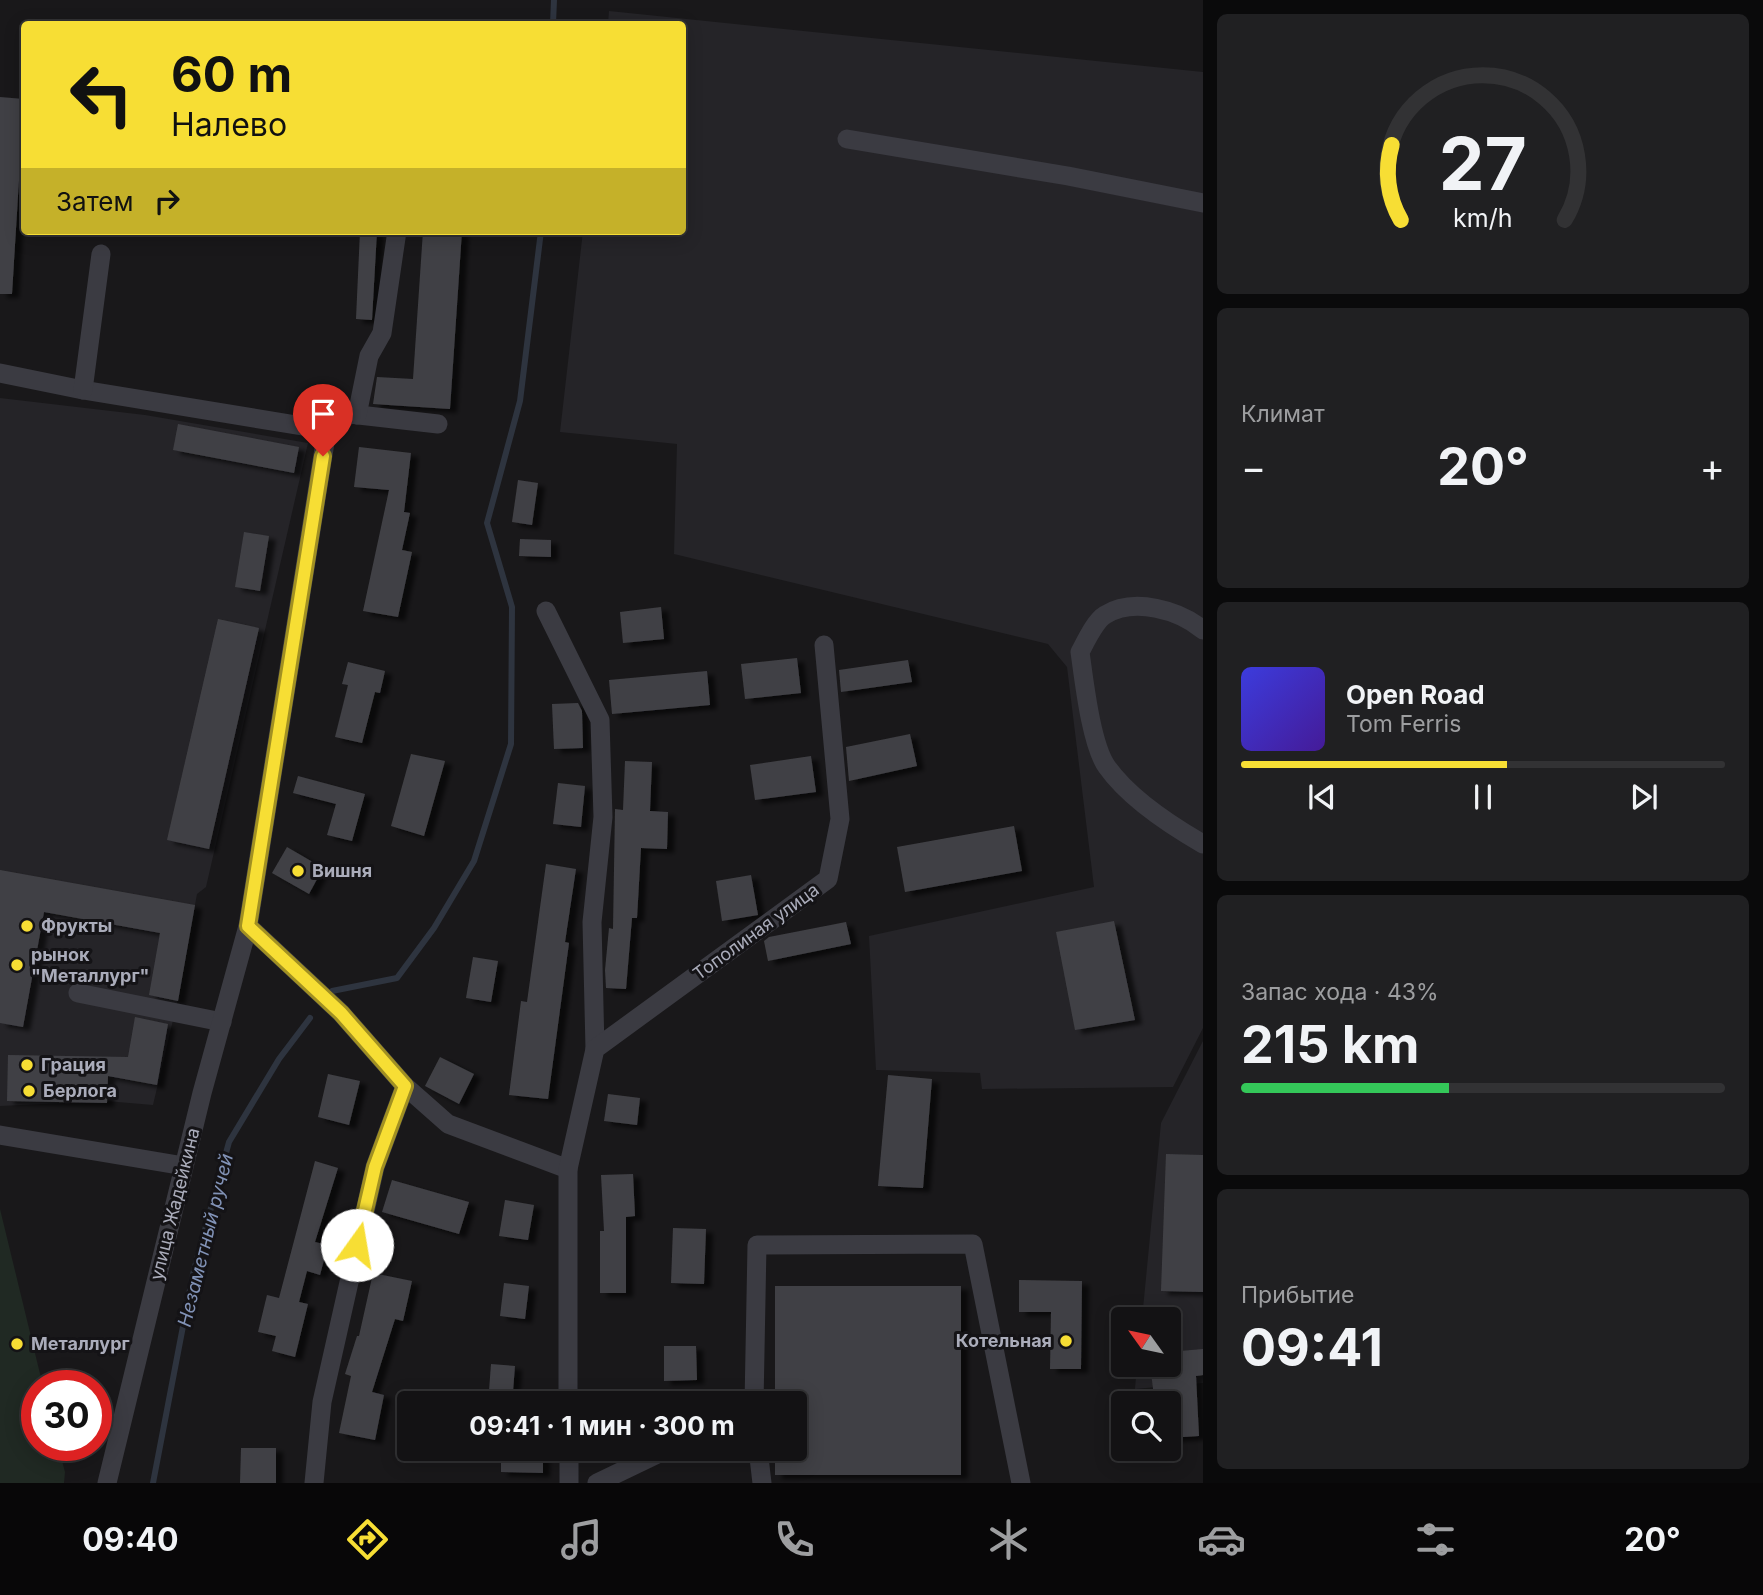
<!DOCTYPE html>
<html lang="ru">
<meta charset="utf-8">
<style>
body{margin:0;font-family:Inter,sans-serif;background:#202022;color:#f1f3f6;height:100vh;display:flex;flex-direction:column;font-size:26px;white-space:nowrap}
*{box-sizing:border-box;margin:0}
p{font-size:23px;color:#9d9ea0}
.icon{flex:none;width:38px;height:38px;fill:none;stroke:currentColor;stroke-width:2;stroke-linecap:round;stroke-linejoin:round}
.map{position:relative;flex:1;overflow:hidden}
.panel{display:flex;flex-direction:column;gap:14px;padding:14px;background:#0a0a0b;width:560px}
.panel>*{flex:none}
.hud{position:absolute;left:21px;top:21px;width:665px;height:214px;border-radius:7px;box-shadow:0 4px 18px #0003,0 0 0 2px #323234;background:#f7de34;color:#111;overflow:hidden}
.needle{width:46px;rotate:303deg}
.fabs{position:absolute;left:1111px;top:1307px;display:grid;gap:14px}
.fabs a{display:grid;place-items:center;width:70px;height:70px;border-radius:7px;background:#131214;box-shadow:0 4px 18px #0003,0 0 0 2px #323234;font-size:35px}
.speed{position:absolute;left:21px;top:1370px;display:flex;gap:14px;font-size:35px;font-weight:700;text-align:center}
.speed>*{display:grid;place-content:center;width:91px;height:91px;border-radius:50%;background:#131214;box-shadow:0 4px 18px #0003,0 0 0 2px #323234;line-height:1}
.speed .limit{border:10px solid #d22;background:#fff;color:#111}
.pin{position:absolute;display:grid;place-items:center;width:60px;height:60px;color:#fff;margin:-72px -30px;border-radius:50% 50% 50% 0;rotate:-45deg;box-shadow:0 0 7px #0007}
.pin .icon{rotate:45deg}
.me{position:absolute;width:77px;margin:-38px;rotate:13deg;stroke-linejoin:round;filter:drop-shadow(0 0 5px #0008)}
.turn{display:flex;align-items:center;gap:24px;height:147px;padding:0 35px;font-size:32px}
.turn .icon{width:91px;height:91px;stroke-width:2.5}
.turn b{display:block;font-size:49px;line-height:60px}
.then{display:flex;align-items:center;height:66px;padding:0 35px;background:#0003;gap:14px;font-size:26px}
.big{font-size:52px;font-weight:700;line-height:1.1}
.panel .widget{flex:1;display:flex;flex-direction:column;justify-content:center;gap:10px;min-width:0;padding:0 24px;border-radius:10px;background:#202022}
.panel .dial{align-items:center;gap:0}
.dial svg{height:182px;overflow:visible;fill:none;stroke:#323234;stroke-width:7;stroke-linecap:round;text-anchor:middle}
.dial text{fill:#f1f3f6;stroke:none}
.song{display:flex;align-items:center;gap:21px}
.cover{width:84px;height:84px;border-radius:10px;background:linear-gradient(135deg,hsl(240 70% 55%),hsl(260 70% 35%))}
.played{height:7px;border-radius:4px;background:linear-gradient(90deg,#f7de34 55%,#323234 55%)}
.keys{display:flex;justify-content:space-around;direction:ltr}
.heat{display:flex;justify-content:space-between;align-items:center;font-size:38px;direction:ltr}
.charge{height:10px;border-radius:5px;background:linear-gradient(90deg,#34c759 43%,#323234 0)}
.trip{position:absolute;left:397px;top:1391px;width:410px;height:70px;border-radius:7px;background:#131214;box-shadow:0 4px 18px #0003,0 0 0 2px #323234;font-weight:700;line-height:70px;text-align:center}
.dock{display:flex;height:112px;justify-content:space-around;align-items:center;background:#080708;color:#9d9ea0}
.dock .icon{width:49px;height:49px}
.dock .on{color:#f7de34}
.dock b{font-size:32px;color:#f1f3f6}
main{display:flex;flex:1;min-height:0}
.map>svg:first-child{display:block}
.built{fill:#252428}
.green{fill:#202923}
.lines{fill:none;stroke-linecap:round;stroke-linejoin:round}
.stream{stroke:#2e343f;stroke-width:6}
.building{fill:#404045;filter:url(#shadow)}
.minor{stroke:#3b3b42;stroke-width:19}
.route-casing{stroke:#a19022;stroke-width:18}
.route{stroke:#f7de34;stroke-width:12}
.poi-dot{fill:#f7de34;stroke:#141316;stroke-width:2.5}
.labels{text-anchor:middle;stroke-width:6;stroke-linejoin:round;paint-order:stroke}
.poi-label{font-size:18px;font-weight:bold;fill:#aaacba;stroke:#141316;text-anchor:start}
.street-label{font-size:18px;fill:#aaacba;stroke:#141316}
.water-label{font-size:19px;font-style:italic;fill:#8192b6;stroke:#141316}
</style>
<main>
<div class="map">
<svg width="1203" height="1483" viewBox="0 0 1203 1483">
<defs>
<filter id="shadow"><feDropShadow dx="7" dy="4" stdDeviation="2" flood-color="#0009"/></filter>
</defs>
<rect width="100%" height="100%" fill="#19181a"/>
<g class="built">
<path d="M609 11 1203 72V1028L1173 1087 982 1089 980 1073 876 1070 869 936 1094 887 1067 667 1048 644 674 554 677 444 560 432 583 231H682V24H608Z"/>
<path d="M0 398 145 415 308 443 206 887 197 894 177 1003 153 1105 106 1101 0 1106Z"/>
<path d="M1203 1041V1383L1135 1389 1137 1365H1169V1320L1142 1319 1161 1123Z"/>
</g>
<path class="green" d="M0 1209 43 1386H37V1446H58L65 1472 64 1483H0Z"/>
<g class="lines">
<g class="stream">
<path d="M553 24 554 0"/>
<path d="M332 991 397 978 434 928 474 861 511 744 512 607 487 523 520 401 541 231"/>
<path d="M153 1483 193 1274 229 1142 279 1059 310 1018"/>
</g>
</g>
<g class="building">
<path d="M0 97 24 99 12 294H0Z"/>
<path d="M360 231H377L372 320 356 319Z"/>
<path d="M423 231H462L450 409 373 404 377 377 413 379Z"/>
<path d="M178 424 299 447 294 473 173 450Z"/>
<path d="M359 447 411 453 404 512 410 513 402 550 412 552 398 617 363 611 389 490 354 487Z"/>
<path d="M518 480 538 483 532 525 512 522Z"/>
<path d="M244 532 269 536 260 591 235 587Z"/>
<path d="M520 539 551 540V557L519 556Z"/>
<path d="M661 607 664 639 623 643 620 612Z"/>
<path d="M218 619 259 628 209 849 167 840Z"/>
<path d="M797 658 801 693 745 699 741 664Z"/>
<path d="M908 660 912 682 841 692 839 670Z"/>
<path d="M348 662 385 671 380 693 375 692 362 743 335 737 348 685 342 684Z"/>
<path d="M707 671 710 705 612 714 609 680Z"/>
<path d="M578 703 582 711 583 748 554 749 552 704Z"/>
<path d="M910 734 917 766 849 781 846 747Z"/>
<path d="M411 754 445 761 424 836 391 826Z"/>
<path d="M811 756 816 792 755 800 750 765Z"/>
<path d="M625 761 652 762 650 811 668 812 667 849 641 848 637 918H632L626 989 606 988 605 970 609 928 613 929 615 809 623 810Z"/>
<path d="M298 776 365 794 352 841 327 835 336 804 293 793Z"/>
<path d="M558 783 585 786 581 827 553 824Z"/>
<path d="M1014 826 1022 871 905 892 897 847Z"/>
<path d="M287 847 323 868 309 894 272 873Z"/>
<path d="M546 864 576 869 565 942 569 943 548 1099 509 1095 521 1001 527 1002Z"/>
<path d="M0 870 195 905 178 1001 149 995 160 933 44 912 23 1027 0 1023Z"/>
<path d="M751 875 758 915 722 921 716 881Z"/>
<path d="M1114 921 1135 1020 1075 1030 1056 932Z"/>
<path d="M846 922 851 944 768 961 764 941 769 937Z"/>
<path d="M473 957 498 961 491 1002 466 998Z"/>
<path d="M135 1017 168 1024 157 1085 108 1076 107 1103 7 1101 8 1055 128 1057Z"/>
<path d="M440 1057 474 1074 459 1104 425 1086Z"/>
<path d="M328 1074 360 1081 349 1125 318 1117Z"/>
<path d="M888 1075 932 1079 923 1188 878 1186Z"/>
<path d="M608 1094 640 1098 637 1125 604 1121Z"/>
<path d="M1166 1154 1203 1155V1292L1161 1291Z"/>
<path d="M315 1161 338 1168 315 1242 328 1245 320 1275 307 1271 299 1302 308 1304 295 1357 272 1351 276 1336 258 1332 267 1295 279 1298Z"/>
<path d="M633 1174 635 1216 626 1217V1293H600V1231H604L601 1175Z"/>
<path d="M392 1180 469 1202 459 1234 382 1212Z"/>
<path d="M505 1200 534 1205 528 1240 499 1236Z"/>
<path d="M673 1228 706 1229 704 1284 671 1283Z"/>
<path d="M373 1273 412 1281 403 1321 395 1319 372 1392 384 1395 375 1440 339 1433 351 1376 345 1374 357 1336H359Z"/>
<path d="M1019 1280 1082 1281 1081 1369H1050L1051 1312H1019Z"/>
<path d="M504 1283 529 1286 525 1319 500 1316Z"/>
<path d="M775 1286H961V1475H775V1449H794V1404H775Z"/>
<path d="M664 1346H696L697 1380 664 1381Z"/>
<path d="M1203 1349V1375L1196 1376 1199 1436 1169 1438V1404H1155L1150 1365H1169V1352Z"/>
<path d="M491 1364 515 1366 512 1404H488Z"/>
<path d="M241 1448H276V1483H240Z"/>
<path d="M501 1449H543V1473L501 1472Z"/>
</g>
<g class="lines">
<g class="minor">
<path d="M847 139 1068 176 1203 203"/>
<path d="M0 373 83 390 327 430 350 414 438 424"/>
<path d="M83 390 101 254"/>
<path d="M357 415 369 356 382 333 397 231"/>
<path d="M546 611 600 720 603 817 592 922 595 1049"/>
<path d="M1203 630C1179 610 1134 597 1105 615 1095 621 1086 641 1080 652 1084 680 1091 745 1107 767 1129 798 1170 825 1203 844"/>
<path d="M248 926 341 1013 405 1086 448 1124 568 1169"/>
<path d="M78 993 222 1022"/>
<path d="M0 1135 184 1166"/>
<path d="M568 1404V1169L595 1049 828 879 840 819 824 645"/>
<path d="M754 1404 757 1245 973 1244 1021 1483"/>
<path d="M569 1449V1483"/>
<path d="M758 1449 762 1483"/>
<path d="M107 1483 202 1093 248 926 327 430"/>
<path d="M314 1483 322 1402 375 1167 405 1086"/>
<path d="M597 1483 668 1449"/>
</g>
</g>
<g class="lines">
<defs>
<path id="route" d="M323 456 248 926 341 1013 405 1086 375 1167 357 1245"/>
</defs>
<use href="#route" class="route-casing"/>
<use href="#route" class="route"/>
</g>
<g class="poi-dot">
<circle cx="298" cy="871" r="7"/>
<circle cx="27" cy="926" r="7"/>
<circle cx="17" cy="965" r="7"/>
<circle cx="27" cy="1065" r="7"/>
<circle cx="29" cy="1091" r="7"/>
<circle cx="1066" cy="1341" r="7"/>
<circle cx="17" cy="1344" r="7"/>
</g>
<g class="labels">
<g class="poi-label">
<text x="312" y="877">Вишня</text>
<text x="41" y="932">Фрукты</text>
<text x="31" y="961">рынок<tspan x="31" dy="21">"Металлург"</tspan></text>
<text x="41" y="1071">Грация</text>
<text x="43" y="1097">Берлога</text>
<text x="1052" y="1347" text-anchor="end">Котельная</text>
<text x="31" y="1350">Металлург</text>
</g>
<g class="street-label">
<text transform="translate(756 932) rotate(-36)" y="6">Тополиная улица</text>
<text transform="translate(175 1204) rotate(-76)" y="6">улица Жадейкина</text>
</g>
<g class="water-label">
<text transform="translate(205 1240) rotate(-76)" y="7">Незаметный ручей</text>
</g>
</g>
</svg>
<div class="fabs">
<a><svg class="needle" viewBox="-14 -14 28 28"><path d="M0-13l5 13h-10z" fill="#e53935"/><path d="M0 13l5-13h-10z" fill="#9d9ea0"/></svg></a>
<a><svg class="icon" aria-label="search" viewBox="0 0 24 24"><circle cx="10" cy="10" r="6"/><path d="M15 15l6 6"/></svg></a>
</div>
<div class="speed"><div class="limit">30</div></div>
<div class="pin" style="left:323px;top:456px;background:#d93025"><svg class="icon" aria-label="arrive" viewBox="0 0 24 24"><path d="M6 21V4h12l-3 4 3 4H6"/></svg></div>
<svg class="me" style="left:357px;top:1245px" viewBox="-20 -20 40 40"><circle r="19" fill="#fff"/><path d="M0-13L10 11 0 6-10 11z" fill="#f7de34"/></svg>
<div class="trip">09:41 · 1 мин · 300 m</div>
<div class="hud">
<div class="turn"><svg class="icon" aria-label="left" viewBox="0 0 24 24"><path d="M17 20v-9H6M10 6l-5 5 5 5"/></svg><div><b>60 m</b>Налево</div></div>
<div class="then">Затем<svg class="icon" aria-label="right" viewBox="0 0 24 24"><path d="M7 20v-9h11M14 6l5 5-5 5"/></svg></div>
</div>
</div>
<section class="panel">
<div class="widget dial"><svg viewBox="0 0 100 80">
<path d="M14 69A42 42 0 1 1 86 69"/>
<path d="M14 69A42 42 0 0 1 10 36" stroke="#f7de34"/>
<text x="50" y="56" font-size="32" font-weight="700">27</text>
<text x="50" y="72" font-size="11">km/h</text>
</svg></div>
<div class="widget"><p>Климат</p>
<div class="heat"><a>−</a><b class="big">20°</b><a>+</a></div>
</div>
<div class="widget">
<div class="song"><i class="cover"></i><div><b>Open Road</b><p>Tom Ferris</p></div></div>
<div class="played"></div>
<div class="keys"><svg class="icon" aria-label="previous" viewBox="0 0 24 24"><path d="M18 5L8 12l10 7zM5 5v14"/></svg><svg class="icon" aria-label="pause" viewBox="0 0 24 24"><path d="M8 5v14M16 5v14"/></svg><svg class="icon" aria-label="next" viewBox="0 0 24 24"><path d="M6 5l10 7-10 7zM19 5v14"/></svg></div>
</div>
<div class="widget"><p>Запас хода · 43%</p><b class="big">215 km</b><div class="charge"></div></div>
<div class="widget"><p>Прибытие</p><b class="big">09:41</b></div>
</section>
</main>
<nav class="dock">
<b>09:40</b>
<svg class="icon on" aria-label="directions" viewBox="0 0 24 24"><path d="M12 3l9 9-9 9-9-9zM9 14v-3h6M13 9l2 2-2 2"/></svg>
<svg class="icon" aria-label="music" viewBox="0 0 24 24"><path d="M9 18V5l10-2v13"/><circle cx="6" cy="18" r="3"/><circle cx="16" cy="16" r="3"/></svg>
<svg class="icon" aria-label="phone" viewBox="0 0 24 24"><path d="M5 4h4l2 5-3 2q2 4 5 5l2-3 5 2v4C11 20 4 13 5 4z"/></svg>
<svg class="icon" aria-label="climate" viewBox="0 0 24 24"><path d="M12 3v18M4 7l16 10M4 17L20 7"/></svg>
<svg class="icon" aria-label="car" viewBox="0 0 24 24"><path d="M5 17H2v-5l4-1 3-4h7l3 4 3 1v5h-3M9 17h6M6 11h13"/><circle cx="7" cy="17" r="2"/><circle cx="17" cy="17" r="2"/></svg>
<svg class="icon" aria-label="filters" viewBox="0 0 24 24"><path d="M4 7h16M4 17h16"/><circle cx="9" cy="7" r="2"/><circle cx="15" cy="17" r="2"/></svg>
<b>20°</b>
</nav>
